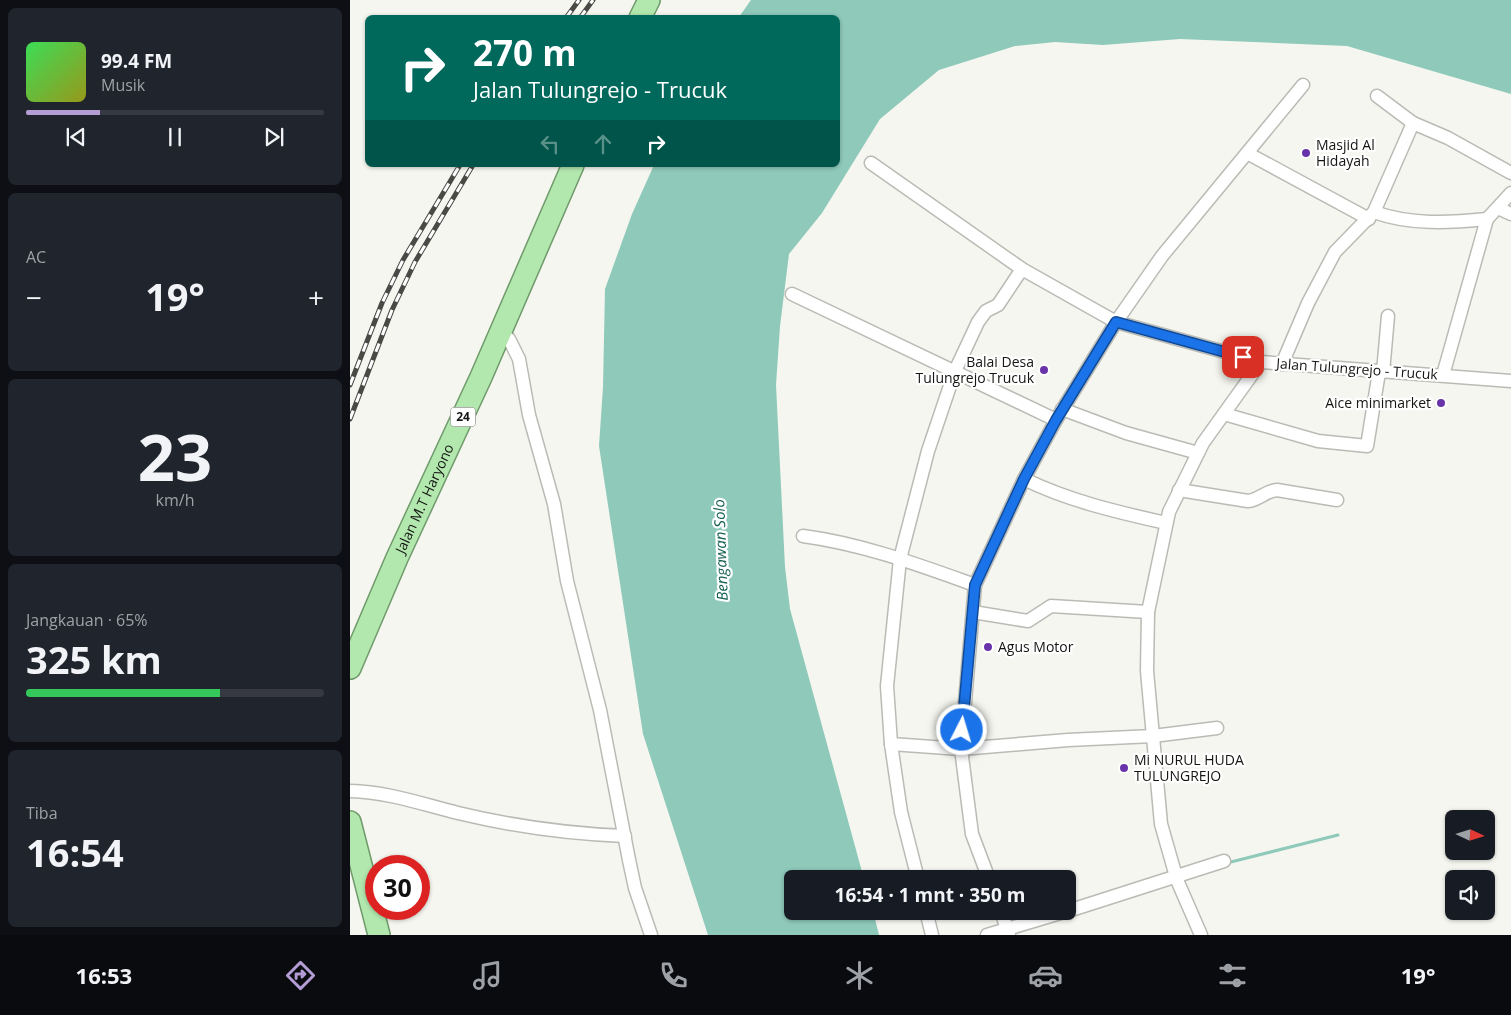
<!DOCTYPE html>
<html lang="id">
<meta charset="utf-8">
<style>
body{margin:0;font-family:"Open Sans",sans-serif;background:#20242c;color:#f1f3f6;height:100vh;display:flex;flex-direction:column;font-size:19px;white-space:nowrap}
*{box-sizing:border-box;margin:0}
p{font-size:16px;color:#9ea1a6}
.icon{flex:none;width:28px;height:28px;fill:none;stroke:currentColor;stroke-width:2;stroke-linecap:round;stroke-linejoin:round}
.map{position:relative;flex:1;overflow:hidden}
.drawer{display:flex;flex-direction:column;gap:8px;padding:8px;background:#0d0f14;width:350px}
.drawer>*{flex:none}
.guide{position:absolute;left:15px;top:15px;width:475px;height:152px;border-radius:8px;box-shadow:0 1px 4px #0004;background:#00695c;color:#fff;overflow:hidden}
.needle{width:32px;rotate:94deg}
.tools{position:absolute;left:1095px;top:810px;display:grid;gap:10px}
.tools a{display:grid;place-items:center;width:50px;height:50px;border-radius:8px;background:#171b24;box-shadow:0 1px 4px #0004;font-size:25px}
.speed{position:absolute;left:15px;top:855px;display:flex;gap:10px;font-size:25px;font-weight:700;text-align:center}
.speed>*{display:grid;place-content:center;width:65px;height:65px;border-radius:50%;background:#171b24;box-shadow:0 1px 4px #0004;line-height:1}
.speed .limit{border:8px solid #d22;background:#fff;color:#111}
.pin{position:absolute;display:grid;place-items:center;width:42px;height:42px;color:#fff;margin:-21px;border-radius:10px;box-shadow:0 2px 8px #0006}
.me{position:absolute;width:55px;margin:-28px;rotate:5deg;stroke-linejoin:round;filter:drop-shadow(0 0 4px #0008)}
.turn{display:flex;align-items:center;gap:18px;height:105px;padding:0 25px;font-size:22px}
.turn .icon{width:65px;height:65px;stroke-width:2.5}
.turn b{display:block;font-size:35px;line-height:42px}
.lanes{display:flex;align-items:center;height:48px;padding:0 25px;background:#0003;justify-content:center;gap:25px;direction:ltr}
.lanes .off{opacity:.35}
.big{font-size:38px;font-weight:700;line-height:1.1}
.drawer .tile{flex:1;display:flex;flex-direction:column;justify-content:center;gap:8px;min-width:0;padding:0 18px;border-radius:8px;background:#20242c}
.drawer .dial{align-items:center;gap:0}
.dial b{font-size:65px;line-height:1}
.song{display:flex;align-items:center;gap:15px}
.cover{width:60px;height:60px;border-radius:8px;background:linear-gradient(135deg,hsl(130 70% 55%),hsl(60 70% 35%))}
.played{height:5px;border-radius:2px;background:linear-gradient(90deg,#b49dd4 25%,#363941 25%)}
.keys{display:flex;justify-content:space-around;direction:ltr}
.heat{display:flex;justify-content:space-between;align-items:center;font-size:28px;direction:ltr}
.charge{height:8px;border-radius:4px;background:linear-gradient(90deg,#34c759 65%,#363941 0)}
.trip{position:absolute;left:434px;top:870px;width:292px;height:50px;border-radius:8px;background:#171b24;box-shadow:0 1px 4px #0004;font-weight:700;line-height:50px;text-align:center}
.tab-bar{display:flex;height:80px;justify-content:space-around;align-items:center;background:#090b0e;color:#9ea1a6}
.tab-bar .icon{width:35px;height:35px}
.tab-bar .current{color:#b49dd4}
.tab-bar b{font-size:22px;color:#f1f3f6}
main{display:flex;flex:1;min-height:0}
.map>svg:first-child{display:block}
.water{fill:#8ec9ba}
.lines{fill:none;stroke-linecap:round;stroke-linejoin:round}
.stream{stroke:#8ec9ba;stroke-width:3}
.minor-casing{stroke:#bbbbb5;stroke-width:15}
.trunk-casing{stroke:#6f9a6b;stroke-width:24}
.minor{stroke:#fff;stroke-width:12}
.trunk{stroke:#b2e7ae;stroke-width:21}
.rail-casing{stroke:#494a46;stroke-width:5}
.rail{stroke:#fff;stroke-width:3;stroke-dasharray:9;stroke-linecap:butt}
.route-casing{stroke:#114b97;stroke-width:12}
.route{stroke:#1a73e8;stroke-width:9}
.poi-dot{fill:#6933aa;stroke:#fff;stroke-width:2}
.labels{text-anchor:middle;stroke-width:4.5;stroke-linejoin:round;paint-order:stroke}
.shield{fill:#fff;stroke:#5b5b5a;stroke-width:1}
.shield-label{font-size:12px;font-weight:bold;fill:#151513}
.poi-label{font-size:14px;fill:#151513;stroke:#fff;text-anchor:start}
.street-label{font-size:14px;fill:#151513;stroke:#fff}
.water-label{font-size:15px;font-style:italic;fill:#136051;stroke:#fff}
</style>
<main>
<section class="drawer">
<div class="tile">
<div class="song"><i class="cover"></i><div><b>99.4 FM</b><p>Musik</p></div></div>
<div class="played"></div>
<div class="keys"><svg class="icon" aria-label="previous" viewBox="0 0 24 24"><path d="M18 5L8 12l10 7zM5 5v14"/></svg><svg class="icon" aria-label="pause" viewBox="0 0 24 24"><path d="M8 5v14M16 5v14"/></svg><svg class="icon" aria-label="next" viewBox="0 0 24 24"><path d="M6 5l10 7-10 7zM19 5v14"/></svg></div>
</div>
<div class="tile"><p>AC</p>
<div class="heat"><a>−</a><b class="big">19°</b><a>+</a></div>
</div>
<div class="tile dial"><b>23</b><p>km/h</p></div>
<div class="tile"><p>Jangkauan · 65%</p><b class="big">325 km</b><div class="charge"></div></div>
<div class="tile"><p>Tiba</p><b class="big">16:54</b></div>
</section>
<div class="map">
<svg width="1161" height="935" viewBox="0 0 1161 935">
<rect width="100%" height="100%" fill="#f5f6ef"/>
<path class="water" d="M401 0H1161V94L997 46 830 39 753 45 705 42 665 46 589 70 530 119 472 213 439 254 430 326 426 385 435 567 440 609 514 879H442V911H523L529 935H358L293 734 249 446 253 387 255 289 282 214 304 165H488V18L389 17Z"/>
<g class="lines">
<path class="stream" d="M877 863 988 835"/>
<defs>
<g id="minor">
<path d="M1027 96 1063 123"/>
<path d="M897 153 1019 219"/>
<path d="M521 163 672 269 766 322 812 256 953 85"/>
<path d="M1148 208 1161 214"/>
<path d="M1024 212C1060 225 1099 223 1137 219"/>
<path d="M672 269 648 305 636 311 628 322 605 371 578 451 550 559 537 686 541 744 611 749 718 740 803 736 867 728"/>
<path d="M442 294 706 420"/>
<path d="M149 332 159 339 169 359 179 415 204 504 217 581 250 710 279 860 285 888 301 935"/>
<path d="M932 364 958 303 985 252 1024 212 1063 123 1098 138 1161 173"/>
<path d="M1033 372 1038 316"/>
<path d="M1093 375 1137 219 1161 193"/>
<path d="M712 409 776 433 848 453"/>
<path d="M874 414 968 441 1017 446 1029 372"/>
<path d="M674 479C719 501 767 512 816 523"/>
<path d="M829 490 898 501C909 500 915 491 927 490L987 500"/>
<path d="M453 536C513 544 569 565 625 585"/>
<path d="M623 612 678 621 701 606 798 612"/>
<path d="M541 744 551 812 568 879"/>
<path d="M0 791C39 792 71 804 108 813 162 826 220 834 275 836"/>
<path d="M639 879 622 834 611 749 625 585 674 479 706 420 766 322 911 362 1161 381"/>
<path d="M576 911 582 935"/>
<path d="M651 911 659 935"/>
<path d="M718 911 874 861"/>
<path d="M637 935 717 911"/>
<path d="M851 935 827 880 811 824 797 671 798 612 819 512 853 443 911 362"/>
</g>
<g id="trunk">
<path d="M290 18 299 0"/>
<path id="s1" d="M0 668 47 558 131 377 223 165"/>
<path d="M0 822 29 935"/>
</g>
</defs>
<use href="#minor" class="minor-casing"/>
<use href="#trunk" class="trunk-casing"/>
<use href="#minor" class="minor"/>
<use href="#trunk" class="trunk"/>
<defs>
<g id="rail">
<path d="M216 18 229 0"/>
<path d="M230 18 243 0"/>
<path d="M0 385 32 303 53 260 110 165"/>
<path d="M0 419 42 310 65 262 123 165"/>
</g>
</defs>
<use href="#rail" class="rail-casing"/>
<use href="#rail" class="rail"/>
</g>
<g class="lines">
<defs>
<path id="route" d="M612 730 625 585 674 479 706 420 766 322 893 357"/>
</defs>
<use href="#route" class="route-casing"/>
<use href="#route" class="route"/>
</g>
<g class="poi-dot">
<circle cx="956" cy="153" r="5"/>
<circle cx="694" cy="370" r="5"/>
<circle cx="1091" cy="403" r="5"/>
<circle cx="638" cy="647" r="5"/>
<circle cx="774" cy="768" r="5"/>
</g>
<g class="labels">
<rect class="shield" x="100.5" y="407.5" width="25" height="19" rx="4"/>
<g class="shield-label">
<text x="113" y="421">24</text>
</g>
<g class="poi-label">
<text x="966" y="150">Masjid Al<tspan x="966" dy="16">Hidayah</tspan></text>
<text x="684" y="367" text-anchor="end">Balai Desa<tspan x="684" dy="16">Tulungrejo Trucuk</tspan></text>
<text x="1081" y="408" text-anchor="end">Aice minimarket</text>
<text x="648" y="652">Agus Motor</text>
<text x="784" y="765">Mi NURUL HUDA<tspan x="784" dy="16">TULUNGREJO</tspan></text>
</g>
<g class="street-label">
<text transform="translate(1007 369) rotate(4)" y="5">Jalan Tulungrejo - Trucuk</text>
<text dy="5" stroke="none"><textPath href="#s1" startOffset="185">Jalan M.T Haryono</textPath></text>
</g>
<g class="water-label">
<text transform="translate(371 550) rotate(-92)" y="5">Bengawan Solo</text>
</g>
</g>
</svg>
<div class="tools">
<a><svg class="needle" viewBox="-14 -14 28 28"><path d="M0-13l5 13h-10z" fill="#e53935"/><path d="M0 13l5-13h-10z" fill="#9ea1a6"/></svg></a>
<a><svg class="icon" aria-label="sound" viewBox="0 0 24 24"><path d="M4 9h4l5-4v14l-5-4H4zM17 9q2 3 0 6"/></svg></a>
</div>
<div class="speed"><div class="limit">30</div></div>
<div class="pin" style="left:893px;top:357px;background:#d93025"><svg class="icon" aria-label="arrive" viewBox="0 0 24 24"><path d="M6 21V4h12l-3 4 3 4H6"/></svg></div>
<svg class="me" style="left:612px;top:730px" viewBox="-20 -20 40 40"><circle r="17" fill="#1a73e8" stroke="#fff" stroke-width="3"/><path d="M0-11L8 9 0 5-8 9z" fill="#fff"/></svg>
<div class="trip">16:54 · 1 mnt · 350 m</div>
<div class="guide">
<div class="turn"><svg class="icon" aria-label="right" viewBox="0 0 24 24"><path d="M7 20v-9h11M14 6l5 5-5 5"/></svg><div><b>270 m</b>Jalan Tulungrejo - Trucuk</div></div>
<div class="lanes"><svg class="icon off" aria-label="left" viewBox="0 0 24 24"><path d="M17 20v-9H6M10 6l-5 5 5 5"/></svg><svg class="icon off" aria-label="ahead" viewBox="0 0 24 24"><path d="M12 20V5M6 11l6-6 6 6"/></svg><svg class="icon" aria-label="right" viewBox="0 0 24 24"><path d="M7 20v-9h11M14 6l5 5-5 5"/></svg></div>
</div>
</div>
</main>
<nav class="tab-bar">
<b>16:53</b>
<svg class="icon current" aria-label="directions" viewBox="0 0 24 24"><path d="M12 3l9 9-9 9-9-9zM9 14v-3h6M13 9l2 2-2 2"/></svg>
<svg class="icon" aria-label="music" viewBox="0 0 24 24"><path d="M9 18V5l10-2v13"/><circle cx="6" cy="18" r="3"/><circle cx="16" cy="16" r="3"/></svg>
<svg class="icon" aria-label="phone" viewBox="0 0 24 24"><path d="M5 4h4l2 5-3 2q2 4 5 5l2-3 5 2v4C11 20 4 13 5 4z"/></svg>
<svg class="icon" aria-label="climate" viewBox="0 0 24 24"><path d="M12 3v18M4 7l16 10M4 17L20 7"/></svg>
<svg class="icon" aria-label="car" viewBox="0 0 24 24"><path d="M5 17H2v-5l4-1 3-4h7l3 4 3 1v5h-3M9 17h6M6 11h13"/><circle cx="7" cy="17" r="2"/><circle cx="17" cy="17" r="2"/></svg>
<svg class="icon" aria-label="filters" viewBox="0 0 24 24"><path d="M4 7h16M4 17h16"/><circle cx="9" cy="7" r="2"/><circle cx="15" cy="17" r="2"/></svg>
<b>19°</b>
</nav>
